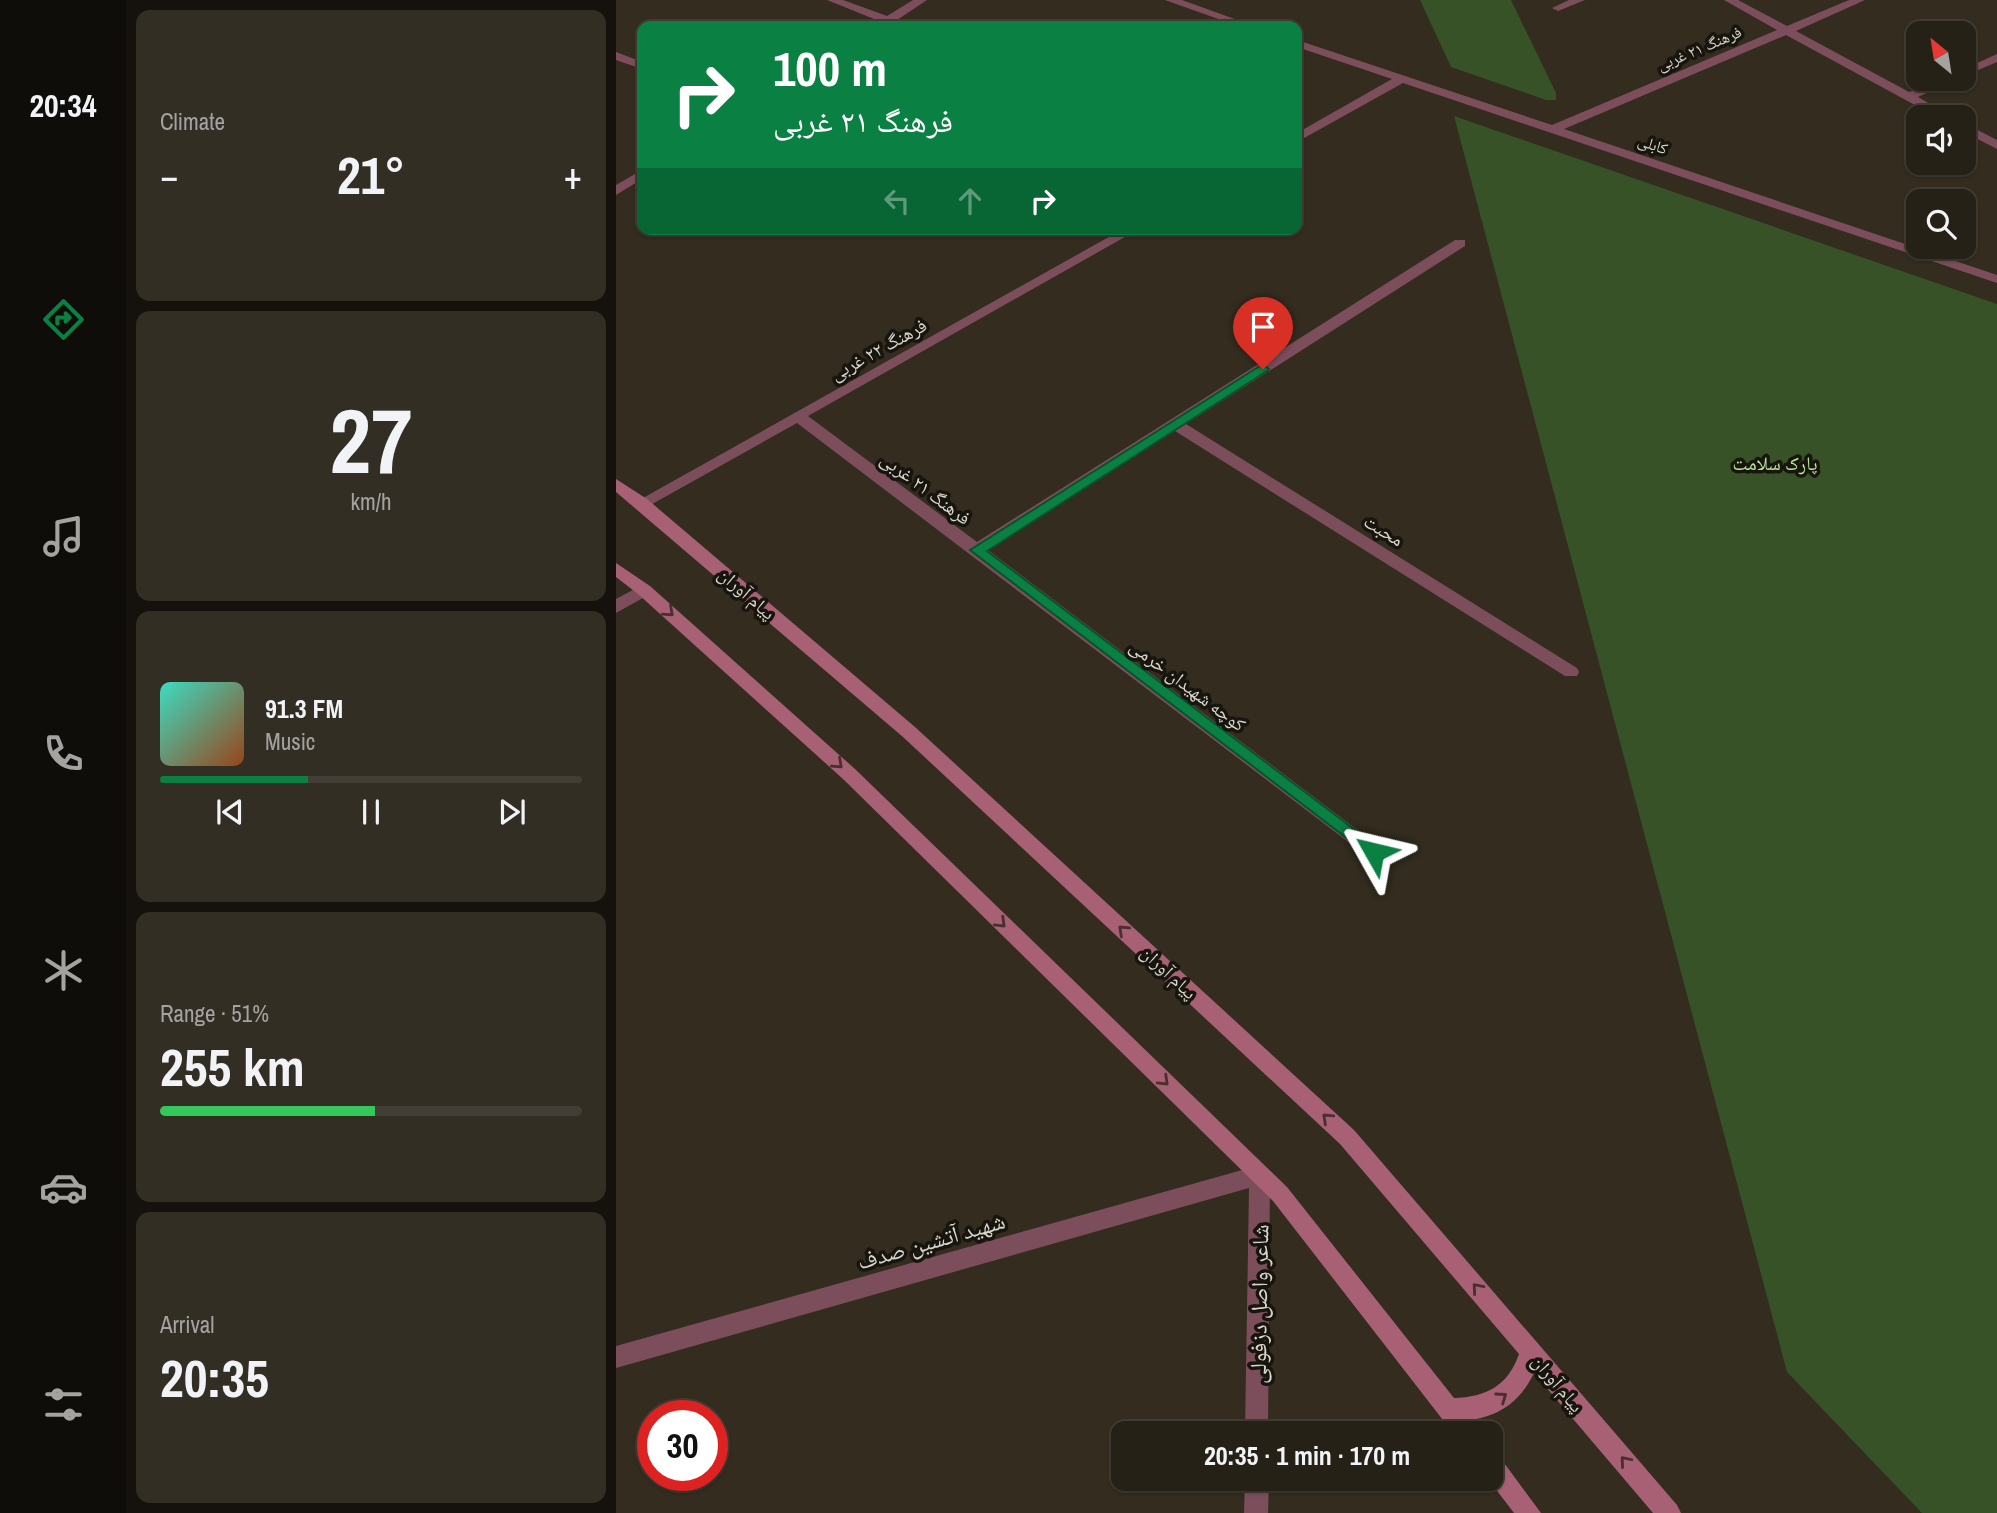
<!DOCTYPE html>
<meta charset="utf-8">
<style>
body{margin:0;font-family:"Archivo Narrow","Noto Naskh Arabic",sans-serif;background:#322e24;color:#f1f3f6;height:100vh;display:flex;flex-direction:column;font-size:26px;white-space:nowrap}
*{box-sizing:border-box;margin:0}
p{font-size:23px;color:#a4a3a1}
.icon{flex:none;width:38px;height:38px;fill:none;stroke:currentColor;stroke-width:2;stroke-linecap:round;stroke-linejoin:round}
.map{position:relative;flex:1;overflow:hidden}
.side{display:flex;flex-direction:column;gap:10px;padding:10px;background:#15120d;width:490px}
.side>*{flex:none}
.hud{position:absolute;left:21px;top:21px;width:665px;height:214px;border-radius:14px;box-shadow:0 2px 5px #0004,0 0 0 2px #423e36;background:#0b8043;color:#fff;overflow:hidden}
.needle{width:46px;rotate:330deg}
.fabs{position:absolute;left:1290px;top:21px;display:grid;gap:14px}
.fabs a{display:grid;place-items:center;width:70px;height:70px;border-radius:14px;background:#262117;box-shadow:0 2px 5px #0004,0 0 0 2px #423e36;font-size:35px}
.speed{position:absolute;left:21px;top:1400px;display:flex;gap:14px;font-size:35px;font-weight:700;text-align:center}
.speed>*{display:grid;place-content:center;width:91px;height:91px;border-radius:50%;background:#262117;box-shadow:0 2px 5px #0004,0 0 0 2px #423e36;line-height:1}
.speed .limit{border:10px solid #d22;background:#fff;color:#111}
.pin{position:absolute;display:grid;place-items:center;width:60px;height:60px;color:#fff;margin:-72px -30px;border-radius:50% 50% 50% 0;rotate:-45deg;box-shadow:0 0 7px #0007}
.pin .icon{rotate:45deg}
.me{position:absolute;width:77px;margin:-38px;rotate:307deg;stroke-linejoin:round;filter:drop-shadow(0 0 5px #0008)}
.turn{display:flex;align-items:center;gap:24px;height:147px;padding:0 21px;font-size:32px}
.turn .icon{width:91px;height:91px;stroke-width:2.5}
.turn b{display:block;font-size:49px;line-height:60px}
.lanes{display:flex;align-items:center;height:66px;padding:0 21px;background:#0003;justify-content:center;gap:35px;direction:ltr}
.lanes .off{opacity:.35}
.big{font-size:52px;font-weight:700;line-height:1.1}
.side .tile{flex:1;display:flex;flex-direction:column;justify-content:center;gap:10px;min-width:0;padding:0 24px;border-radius:14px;background:#322e24}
.side .dial{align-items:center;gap:0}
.dial b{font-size:91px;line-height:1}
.song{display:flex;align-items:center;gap:21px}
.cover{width:84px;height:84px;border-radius:10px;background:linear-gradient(135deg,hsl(170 70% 55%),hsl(20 70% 35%))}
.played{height:7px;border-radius:4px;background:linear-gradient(90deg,#0b8043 35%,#423e36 35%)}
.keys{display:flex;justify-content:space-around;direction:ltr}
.heat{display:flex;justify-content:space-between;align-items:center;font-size:38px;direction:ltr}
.charge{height:10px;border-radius:5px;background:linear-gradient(90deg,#34c759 51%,#423e36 0)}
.trip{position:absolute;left:495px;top:1421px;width:392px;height:70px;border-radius:14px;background:#262117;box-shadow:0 2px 5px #0004,0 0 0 2px #423e36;font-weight:700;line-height:70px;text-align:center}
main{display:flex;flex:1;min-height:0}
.menu{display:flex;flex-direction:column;width:126px;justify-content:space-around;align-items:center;background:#0f0d09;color:#a4a3a1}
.menu .icon{width:49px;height:49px}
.menu .on{color:#0b8043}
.menu b{font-size:32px;color:#f1f3f6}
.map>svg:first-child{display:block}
.green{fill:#375227}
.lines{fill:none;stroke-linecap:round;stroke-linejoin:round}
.street{fill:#7c4e5b;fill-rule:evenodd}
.secondary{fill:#a76074;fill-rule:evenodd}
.oneway{stroke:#4a2f32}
.route{fill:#0b8043;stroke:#07532c;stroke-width:2}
.labels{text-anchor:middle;stroke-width:7;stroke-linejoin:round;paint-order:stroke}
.far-street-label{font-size:16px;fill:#d9d5cd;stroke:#18150f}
.street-label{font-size:19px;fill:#d9d5cd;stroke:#18150f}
.park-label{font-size:19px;fill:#b6e69c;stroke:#18150f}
.near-street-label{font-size:23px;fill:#d9d5cd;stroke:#18150f}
</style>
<main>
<nav class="menu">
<b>20:34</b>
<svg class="icon on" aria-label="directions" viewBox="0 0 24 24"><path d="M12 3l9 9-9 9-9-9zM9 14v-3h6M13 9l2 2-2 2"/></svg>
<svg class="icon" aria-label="music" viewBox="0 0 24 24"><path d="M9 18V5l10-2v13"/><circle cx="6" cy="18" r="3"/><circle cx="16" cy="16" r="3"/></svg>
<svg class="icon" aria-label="phone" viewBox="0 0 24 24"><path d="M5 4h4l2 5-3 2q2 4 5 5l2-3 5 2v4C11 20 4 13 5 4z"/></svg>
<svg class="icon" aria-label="climate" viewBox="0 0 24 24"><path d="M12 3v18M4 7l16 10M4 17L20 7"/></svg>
<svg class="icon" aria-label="car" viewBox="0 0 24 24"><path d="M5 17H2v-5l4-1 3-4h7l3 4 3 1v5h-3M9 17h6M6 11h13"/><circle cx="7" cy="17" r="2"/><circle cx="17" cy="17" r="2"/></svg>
<svg class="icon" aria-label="filters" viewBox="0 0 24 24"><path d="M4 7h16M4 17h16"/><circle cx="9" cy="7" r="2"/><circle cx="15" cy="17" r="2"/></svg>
</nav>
<section class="side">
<div class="tile"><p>Climate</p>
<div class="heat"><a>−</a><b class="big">21°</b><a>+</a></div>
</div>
<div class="tile dial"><b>27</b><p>km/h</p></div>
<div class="tile">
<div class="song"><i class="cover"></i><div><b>91.3 FM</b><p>Music</p></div></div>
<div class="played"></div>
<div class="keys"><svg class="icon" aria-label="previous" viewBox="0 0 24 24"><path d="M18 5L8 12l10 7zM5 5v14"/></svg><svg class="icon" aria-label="pause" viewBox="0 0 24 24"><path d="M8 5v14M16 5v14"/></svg><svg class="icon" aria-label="next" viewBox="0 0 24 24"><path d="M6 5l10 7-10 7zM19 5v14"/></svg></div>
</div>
<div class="tile"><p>Range · 51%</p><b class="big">255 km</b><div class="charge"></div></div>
<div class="tile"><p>Arrival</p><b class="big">20:35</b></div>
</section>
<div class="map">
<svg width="1381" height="1513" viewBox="0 0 1381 1513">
<rect width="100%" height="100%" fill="#332c1f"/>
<g class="green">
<path d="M804 0H895L940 93V100H930L835 67Z"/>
<path d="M838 116 1381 304V1513H1306L1171 1372Z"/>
</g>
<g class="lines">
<g class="street">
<path d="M211 0H227L271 16 297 0H311L281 20 293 26H262L263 21Z"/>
<path d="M549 0H566L638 26H622Z"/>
<path d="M953 0H969L942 11 936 8Z"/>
<path d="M1108 0H1122L1171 26 1233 0H1249L1180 31 1293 92 1324 79H1340L1302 97 1336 117H1321L1170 35 948 129 1381 275V283L787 83 681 142V133L776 79 681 47V40L936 125 1161 30Z"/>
<path d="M0 52 26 62V69L0 60Z"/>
<path d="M1381 54V62L1348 76V69Z"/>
<path d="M1348 123 1381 140V149L1348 132Z"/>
<path d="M26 170V179L0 195V185Z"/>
<path d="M507 229H523L192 416 361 542 839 240H849V246L570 424 961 668 963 672 961 676H949L559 431 372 550 764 847 767 852 764 857H752L181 423 31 507 26 508 18 503Z"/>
<path d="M28 584 36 590 34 594 0 613V599Z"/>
<path d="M644 1165 651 1168 654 1175 652 1433H629L633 1188 0 1368V1346Z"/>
<path d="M629 1479H653L652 1513H628Z"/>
</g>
<g class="secondary">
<path d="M0 479 31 499 299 727 738 1130 1061 1505 1065 1513H1037L918 1373C905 1400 886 1415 855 1420L862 1433H837L657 1201 227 779 22 594 0 577V563L34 586 239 769 671 1187 838 1398C870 1397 892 1386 903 1354L724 1144 287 737 0 492Z"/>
<path d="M875 1452 883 1456 925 1513H898L872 1479H875Z"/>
</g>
</g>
<defs><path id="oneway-chevron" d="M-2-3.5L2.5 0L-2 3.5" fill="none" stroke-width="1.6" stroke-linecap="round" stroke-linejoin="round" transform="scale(1.75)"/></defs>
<g class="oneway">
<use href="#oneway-chevron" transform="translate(53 612) rotate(42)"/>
<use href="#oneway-chevron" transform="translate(222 764) rotate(42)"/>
<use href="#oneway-chevron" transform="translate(385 923) rotate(44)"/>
<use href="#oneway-chevron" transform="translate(507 930) rotate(-137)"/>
<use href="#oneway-chevron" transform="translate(548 1081) rotate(44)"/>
<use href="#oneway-chevron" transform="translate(711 1118) rotate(-137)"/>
<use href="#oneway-chevron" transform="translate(861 1288) rotate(-131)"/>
<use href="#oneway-chevron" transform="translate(886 1397) rotate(-35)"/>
<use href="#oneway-chevron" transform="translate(1009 1461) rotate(-130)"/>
</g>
<path class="route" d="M647 364 653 369 651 371 371 551 763 848V857L758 859 354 550Z"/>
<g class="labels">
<g class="far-street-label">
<text transform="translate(1083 48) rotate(-23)" y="6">فرهنگ ۲۱ غربی</text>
<text transform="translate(1037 144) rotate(19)" y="6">کابلی</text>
</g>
<g class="street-label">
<text transform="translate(262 349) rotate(-29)" y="7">فرهنگ ۲۲ غربی</text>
<text transform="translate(310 488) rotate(37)" y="7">فرهنگ ۲۱ غربی</text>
<text transform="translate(768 530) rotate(32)" y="7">محبت</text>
<text transform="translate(131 593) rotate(41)" y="7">پیام آوران</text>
<text transform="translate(572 685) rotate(37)" y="7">کوچه شهیدان خرمی</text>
<text transform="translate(553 972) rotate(43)" y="7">پیام آوران</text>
<text transform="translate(942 1383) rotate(50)" y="7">پیام آوران</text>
</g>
<g class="park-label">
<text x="1159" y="470">پارک سلامت</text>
</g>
<g class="near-street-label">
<text transform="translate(315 1241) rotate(-16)" y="8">شهید آتشین صدف</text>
<text transform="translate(643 1304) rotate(-89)" y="8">شاعر واصل دزفولی</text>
</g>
</g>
</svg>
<div class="fabs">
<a><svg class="needle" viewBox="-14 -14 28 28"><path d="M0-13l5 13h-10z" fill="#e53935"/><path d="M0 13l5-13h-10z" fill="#a4a3a1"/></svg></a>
<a><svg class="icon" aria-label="sound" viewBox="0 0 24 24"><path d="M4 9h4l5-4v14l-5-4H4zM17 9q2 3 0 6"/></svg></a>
<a><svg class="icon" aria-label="search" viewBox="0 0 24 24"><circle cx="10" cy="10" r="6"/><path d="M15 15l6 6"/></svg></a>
</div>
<div class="speed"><div class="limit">30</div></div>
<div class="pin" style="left:647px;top:369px;background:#d93025"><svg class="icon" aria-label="arrive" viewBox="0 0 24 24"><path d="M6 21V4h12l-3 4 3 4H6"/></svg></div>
<svg class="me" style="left:758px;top:852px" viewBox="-20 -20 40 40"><path d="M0-17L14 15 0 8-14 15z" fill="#0b8043" stroke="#fff" stroke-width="4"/></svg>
<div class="trip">20:35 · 1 min · 170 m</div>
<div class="hud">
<div class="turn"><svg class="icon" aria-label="right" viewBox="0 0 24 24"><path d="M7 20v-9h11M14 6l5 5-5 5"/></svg><div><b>100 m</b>فرهنگ ۲۱ غربی</div></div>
<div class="lanes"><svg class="icon off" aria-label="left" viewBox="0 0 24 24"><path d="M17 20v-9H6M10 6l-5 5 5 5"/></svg><svg class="icon off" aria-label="ahead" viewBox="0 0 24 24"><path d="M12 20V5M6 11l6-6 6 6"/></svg><svg class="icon" aria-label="right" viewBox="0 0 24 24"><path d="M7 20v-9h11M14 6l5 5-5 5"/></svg></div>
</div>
</div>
</main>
